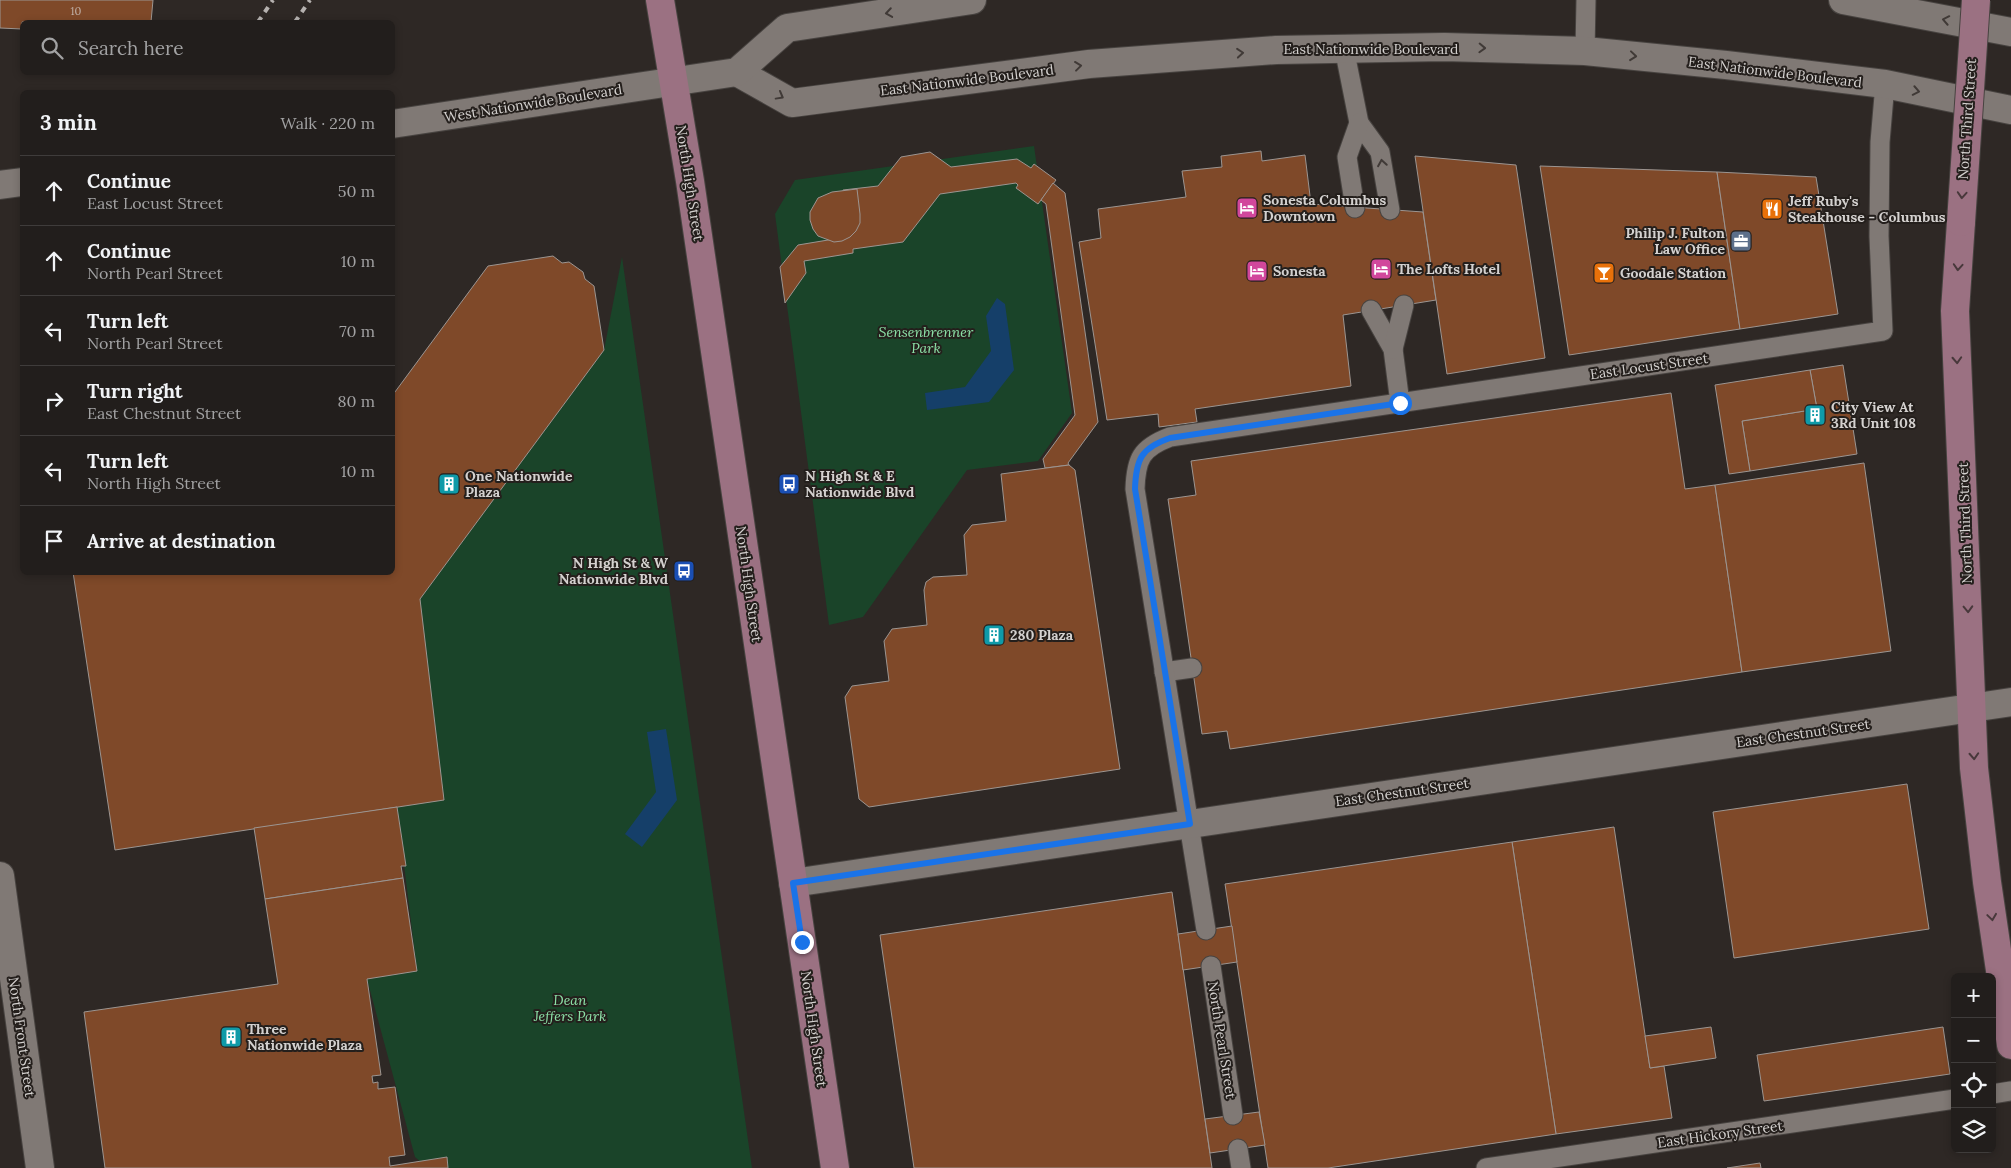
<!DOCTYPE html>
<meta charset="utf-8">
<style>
body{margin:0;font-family:Lora,serif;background:#2a2725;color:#f1f3f6}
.controls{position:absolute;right:15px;bottom:15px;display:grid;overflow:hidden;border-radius:8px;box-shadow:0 2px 8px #0003}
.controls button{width:45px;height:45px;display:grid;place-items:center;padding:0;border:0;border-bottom:1px solid #3f3c3b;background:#221e1c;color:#f1f3f6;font:25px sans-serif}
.stop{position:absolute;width:15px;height:15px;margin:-11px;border:4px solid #1a73e8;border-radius:50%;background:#fff}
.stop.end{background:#1a73e8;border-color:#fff;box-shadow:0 1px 5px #0008}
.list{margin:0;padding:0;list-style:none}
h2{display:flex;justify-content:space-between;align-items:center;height:65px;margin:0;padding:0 20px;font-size:21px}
h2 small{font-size:16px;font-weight:400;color:#a2a2a3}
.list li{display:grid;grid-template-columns:32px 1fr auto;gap:15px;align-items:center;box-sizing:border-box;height:70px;padding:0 20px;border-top:1px solid #3f3c3b}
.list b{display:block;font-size:19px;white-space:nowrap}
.list p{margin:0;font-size:16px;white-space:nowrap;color:#a2a2a3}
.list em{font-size:16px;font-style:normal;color:#a2a2a3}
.icon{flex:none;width:28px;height:28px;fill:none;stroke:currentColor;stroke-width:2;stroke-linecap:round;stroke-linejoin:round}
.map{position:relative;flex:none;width:2011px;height:1168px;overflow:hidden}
.search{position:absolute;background:#221e1c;box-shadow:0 2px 8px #0003;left:20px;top:20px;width:375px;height:55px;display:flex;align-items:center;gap:12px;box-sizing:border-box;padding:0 18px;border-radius:8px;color:#a2a2a3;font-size:19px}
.panel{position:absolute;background:#221e1c;box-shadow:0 2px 8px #0003;left:20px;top:90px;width:375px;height:485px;border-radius:8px}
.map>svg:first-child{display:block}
.green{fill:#1a4429}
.water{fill:#153f69}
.building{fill:#7f4929;stroke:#9c9591}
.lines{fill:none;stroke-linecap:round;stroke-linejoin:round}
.lane-casing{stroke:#474340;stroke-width:21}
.secondary-casing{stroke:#474340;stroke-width:30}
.primary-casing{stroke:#474340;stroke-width:30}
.lane{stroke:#807975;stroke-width:19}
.secondary{stroke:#807975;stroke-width:28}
.primary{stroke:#9b7182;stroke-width:28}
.rail{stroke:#b5b1af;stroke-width:4;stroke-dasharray:6 6;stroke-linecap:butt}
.primary-bridge-casing{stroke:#474340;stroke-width:30;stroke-linecap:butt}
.primary-bridge{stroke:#9b7182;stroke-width:28}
.oneway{stroke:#403a37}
.oneway2{stroke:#48383b}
.route{stroke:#1a73e8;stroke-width:6}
.labels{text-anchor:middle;stroke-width:4;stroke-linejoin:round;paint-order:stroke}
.number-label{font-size:11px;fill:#bfafa6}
.street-label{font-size:14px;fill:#d4d1cf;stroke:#241f1c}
.poi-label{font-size:14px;font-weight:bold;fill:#d4d1cf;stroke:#241f1c;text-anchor:start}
.park-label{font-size:14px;font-style:italic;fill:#8ce1a7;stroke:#241f1c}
</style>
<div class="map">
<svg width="2011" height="1168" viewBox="0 0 2011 1168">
<rect width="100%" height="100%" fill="#2e2825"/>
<g class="green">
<path d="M1034,146L1072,413L1038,461L967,470L863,617L829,625L775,214L795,180Z"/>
<path d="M622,257L752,1168H428L415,1157L367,979L417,971L397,807L420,599L604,350Z"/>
</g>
<g class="water">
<path d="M997,298L1005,304L1014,370L989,402L927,410L925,393L965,387L991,351L986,316Z"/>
<path d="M666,729L677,800L642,847L625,834L656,792L647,732Z"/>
</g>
<g class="building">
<path d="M0,0H153L151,22H22V29L0,28Z"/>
<path d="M1261,151L1262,161L1305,155L1311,204L1423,212L1436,300L1343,315L1351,386L1195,409L1197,422L1159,427L1158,414L1107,420L1079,242L1101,238L1098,209L1186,197L1182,171L1222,167L1221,156Z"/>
<path d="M930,152L951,167L1017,159L1031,168L1034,164L1056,180L1038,204L1016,188L1018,185L1016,183L940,194L903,242L853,249V253L804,261L806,273L785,303L780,267L798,245L834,239L831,209L845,207L843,190L878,186L901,157Z"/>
<path d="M1415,156L1516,165L1545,358L1447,374Z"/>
<path d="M1540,166L1717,172L1740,329L1569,355Z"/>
<path d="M1717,172L1816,177L1838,314L1740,329Z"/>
<path d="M1053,183L1065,193L1098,422L1068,463L1069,465L1045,468L1043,459L1075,415L1046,204L1041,200Z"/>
<path d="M857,189L860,214V223L856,231L850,237L842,241L834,242L818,236L813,229L810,220V212L818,198L832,192Z"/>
<path d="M553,256L562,263L569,262L583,272L585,279L594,286L604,350L420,599L444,800L115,850L73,572H392V396L488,266Z"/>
<path d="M1843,365L1857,454L1750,471L1742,421L1817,409L1810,370Z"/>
<path d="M1810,370L1817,409L1742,421L1750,471L1729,474L1715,385Z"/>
<path d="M1671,393L1685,489L1715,485L1742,672L1230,749L1227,731L1202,734L1168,499L1196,495L1191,461Z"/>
<path d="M1864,463L1891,651L1742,672L1715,485Z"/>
<path d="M1069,465L1075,470L1120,769L869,807L859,799L845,697L852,686L889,681L884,641L892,629L927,625L924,590L926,582L933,577L967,575L964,535L972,525L1006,521L1001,474Z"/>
<path d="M1907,784L1929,929L1734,958L1713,812Z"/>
<path d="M397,807L406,866H401L403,878L265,899L254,828Z"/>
<path d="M1614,827L1650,1068L1664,1066L1672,1118L1556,1134L1512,842Z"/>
<path d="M1512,842L1556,1134L1328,1168H1268L1225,884Z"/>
<path d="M403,878L417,971L367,979L381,1075L372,1076L373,1083L378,1082V1089L395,1087L405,1155L389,1157L390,1166L447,1157L448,1168H105L84,1012L278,984L265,899Z"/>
<path d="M1172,892L1212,1168H914L880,935Z"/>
<path d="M1232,926L1237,962L1183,970L1178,934Z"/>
<path d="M1711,1027L1716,1058L1650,1068L1645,1036Z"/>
<path d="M1943,1027L1950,1074L1764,1101L1757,1055Z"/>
<path d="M1259,1112L1265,1145L1210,1153L1205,1119Z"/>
<path d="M1760,1163L1761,1168H1727Z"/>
</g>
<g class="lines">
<g class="lane-casing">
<g id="lane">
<path d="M1344,48L1359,123L1380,152L1390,210"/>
<path d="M1585,51L1586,0"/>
<path d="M1355,208L1347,157L1359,123"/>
<path d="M1371,310L1393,349L1400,403"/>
<path d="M1393,349L1404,305"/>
<path d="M1164,672L1192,668"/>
<path d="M1206,930L1135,489C1136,459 1141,448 1170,437L1883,331L1879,236L1880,142L1885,84"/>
<path d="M1211,966L1233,1115"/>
<path d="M1992,1094L2011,1091"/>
<path d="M1238,1149L1241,1168"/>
<path d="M1486,1168L1955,1099"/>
</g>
</g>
<g class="secondary-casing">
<g id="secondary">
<path d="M1843,0L2011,32"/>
<path d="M737,72L792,103L1089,64L1276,50L1444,47L1585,51L1726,65L1885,84L2011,110"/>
<path d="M392,124L737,72L787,28L972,0"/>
<path d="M0,185L22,182"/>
<path d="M0,876L40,1168"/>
<path d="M793,883L2011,702"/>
</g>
</g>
<g class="primary-casing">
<g id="primary">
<path d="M660,0L690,181L835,1168"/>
<path d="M1961,222L1955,311L1974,768L1987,882L2011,1045"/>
</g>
</g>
<use href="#lane" class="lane"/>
<use href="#secondary" class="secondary"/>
<use href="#primary" class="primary"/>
<g class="rail">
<path d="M258,22L273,0"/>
<path d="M295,22L310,0"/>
</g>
<g class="primary-bridge-casing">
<path id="primary-bridge" d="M1961,222L1976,0"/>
</g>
<use href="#primary-bridge" class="primary-bridge"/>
</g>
<defs><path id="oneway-chevron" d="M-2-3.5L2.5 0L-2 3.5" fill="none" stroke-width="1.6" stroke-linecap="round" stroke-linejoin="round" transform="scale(1.25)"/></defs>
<g class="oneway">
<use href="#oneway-chevron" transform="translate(889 13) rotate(171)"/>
<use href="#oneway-chevron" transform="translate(1946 20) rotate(-169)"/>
<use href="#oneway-chevron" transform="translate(1482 48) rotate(2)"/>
<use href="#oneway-chevron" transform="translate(1240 53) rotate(-5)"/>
<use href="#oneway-chevron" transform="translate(1633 56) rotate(6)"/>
<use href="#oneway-chevron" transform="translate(1078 66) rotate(-7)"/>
<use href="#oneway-chevron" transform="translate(1916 91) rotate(11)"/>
<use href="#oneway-chevron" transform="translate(780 96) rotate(29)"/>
<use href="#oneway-chevron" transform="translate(1382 163) rotate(-99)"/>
</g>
<g class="oneway2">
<use href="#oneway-chevron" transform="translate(1962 195) rotate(94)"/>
<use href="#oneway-chevron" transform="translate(1958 267) rotate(94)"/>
<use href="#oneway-chevron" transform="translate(1957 360) rotate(87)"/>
<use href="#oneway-chevron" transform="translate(1968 609) rotate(88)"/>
<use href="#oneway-chevron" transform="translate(1974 756) rotate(87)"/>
<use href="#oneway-chevron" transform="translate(1992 917) rotate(82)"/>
</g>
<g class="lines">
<path class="route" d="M802,942L793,883L1190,824L1135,489C1136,459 1141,448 1170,438L1400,403"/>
</g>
<defs>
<g id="hotel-square" transform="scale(1.125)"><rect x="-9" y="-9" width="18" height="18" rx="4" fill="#d1479c" stroke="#241f1c"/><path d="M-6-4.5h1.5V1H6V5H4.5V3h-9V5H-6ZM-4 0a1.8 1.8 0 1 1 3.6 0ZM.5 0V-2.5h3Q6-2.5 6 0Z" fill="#fff"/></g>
<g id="restaurant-square" transform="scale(1.125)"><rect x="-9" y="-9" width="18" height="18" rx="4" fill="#e8710a" stroke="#241f1c"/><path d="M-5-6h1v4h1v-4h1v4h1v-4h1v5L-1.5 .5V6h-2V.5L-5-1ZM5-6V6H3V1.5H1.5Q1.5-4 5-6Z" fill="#fff"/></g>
<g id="office-square" transform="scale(1.125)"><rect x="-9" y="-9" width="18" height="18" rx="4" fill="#5c6f8a" stroke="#241f1c"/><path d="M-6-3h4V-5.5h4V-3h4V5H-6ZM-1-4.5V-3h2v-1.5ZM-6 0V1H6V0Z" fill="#fff"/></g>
<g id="bar-square" transform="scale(1.125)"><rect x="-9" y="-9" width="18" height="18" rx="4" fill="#e8710a" stroke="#241f1c"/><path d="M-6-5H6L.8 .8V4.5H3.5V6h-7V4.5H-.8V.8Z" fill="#fff"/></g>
<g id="building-square" transform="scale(1.125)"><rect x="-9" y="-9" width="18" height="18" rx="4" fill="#0f9aa8" stroke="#241f1c"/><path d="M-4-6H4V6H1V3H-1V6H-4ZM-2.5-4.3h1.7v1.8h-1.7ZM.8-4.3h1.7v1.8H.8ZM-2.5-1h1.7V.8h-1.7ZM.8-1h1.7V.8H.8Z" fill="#fff"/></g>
<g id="bus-square" transform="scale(1.125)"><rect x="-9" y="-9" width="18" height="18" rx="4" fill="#1a4fb4" stroke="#241f1c"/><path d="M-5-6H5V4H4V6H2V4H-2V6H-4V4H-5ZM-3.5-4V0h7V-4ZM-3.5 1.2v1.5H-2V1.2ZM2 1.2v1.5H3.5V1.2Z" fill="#fff"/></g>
</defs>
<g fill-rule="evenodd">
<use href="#hotel-square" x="1247" y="208"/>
<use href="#restaurant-square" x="1772" y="209"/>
<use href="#office-square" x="1741" y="241"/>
<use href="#hotel-square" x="1381" y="269"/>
<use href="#hotel-square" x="1257" y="271"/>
<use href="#bar-square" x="1604" y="273"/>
<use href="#building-square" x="1815" y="415"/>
<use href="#building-square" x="449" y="484"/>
<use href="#bus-square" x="789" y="484"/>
<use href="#bus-square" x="684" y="571"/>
<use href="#building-square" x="994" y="635"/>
<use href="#building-square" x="231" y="1037"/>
</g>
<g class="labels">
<g class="number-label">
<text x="76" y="15">10</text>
</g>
<g class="street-label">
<text x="1371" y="54">East Nationwide Boulevard</text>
<text transform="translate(1775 72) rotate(7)" y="5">East Nationwide Boulevard</text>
<text transform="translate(967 80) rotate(-7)" y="5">East Nationwide Boulevard</text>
<text transform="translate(533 103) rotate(-9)" y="5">West Nationwide Boulevard</text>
<text transform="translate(1967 119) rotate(-86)" y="5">North Third Street</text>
<text transform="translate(690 183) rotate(81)" y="5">North High Street</text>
<text transform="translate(1649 366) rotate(-8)" y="5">East Locust Street</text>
<text transform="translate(1965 523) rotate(-92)" y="5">North Third Street</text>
<text transform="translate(749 584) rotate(82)" y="5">North High Street</text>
<text transform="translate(1803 733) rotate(-8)" y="5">East Chestnut Street</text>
<text transform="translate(1402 792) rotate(-8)" y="5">East Chestnut Street</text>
<text transform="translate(814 1029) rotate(82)" y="5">North High Street</text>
<text transform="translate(22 1037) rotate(82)" y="5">North Front Street</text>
<text transform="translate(1222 1040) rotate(81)" y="5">North Pearl Street</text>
<text transform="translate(1720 1134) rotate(-8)" y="5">East Hickory Street</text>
</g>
<g class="poi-label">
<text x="1263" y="205">Sonesta Columbus<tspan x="1263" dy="16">Downtown</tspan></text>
<text x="1788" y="206">Jeff Ruby's<tspan x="1788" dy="16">Steakhouse - Columbus</tspan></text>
<text x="1725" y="238" text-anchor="end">Philip J. Fulton<tspan x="1725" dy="16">Law Office</tspan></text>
<text x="1397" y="274">The Lofts Hotel</text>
<text x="1273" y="276">Sonesta</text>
<text x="1620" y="278">Goodale Station</text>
<text x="1831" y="412">City View At<tspan x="1831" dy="16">3Rd Unit 108</tspan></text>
<text x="465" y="481">One Nationwide<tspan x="465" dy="16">Plaza</tspan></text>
<text x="805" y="481">N High St &amp; E<tspan x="805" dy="16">Nationwide Blvd</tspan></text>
<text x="668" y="568" text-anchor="end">N High St &amp; W<tspan x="668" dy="16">Nationwide Blvd</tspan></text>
<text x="1010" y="640">280 Plaza</text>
<text x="247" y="1034">Three<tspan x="247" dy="16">Nationwide Plaza</tspan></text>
</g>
<g class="park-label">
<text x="926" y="337">Sensenbrenner<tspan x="926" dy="16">Park</tspan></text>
<text x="570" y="1005">Dean<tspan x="570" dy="16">Jeffers Park</tspan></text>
</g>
</g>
</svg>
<div class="controls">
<button>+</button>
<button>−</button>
<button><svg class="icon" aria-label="locate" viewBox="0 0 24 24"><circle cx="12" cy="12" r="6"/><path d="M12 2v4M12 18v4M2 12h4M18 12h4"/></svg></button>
<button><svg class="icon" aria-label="layers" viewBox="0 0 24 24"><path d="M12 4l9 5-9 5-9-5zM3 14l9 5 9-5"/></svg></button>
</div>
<div class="stop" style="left:1400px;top:403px"></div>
<div class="stop end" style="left:802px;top:942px"></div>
<div class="search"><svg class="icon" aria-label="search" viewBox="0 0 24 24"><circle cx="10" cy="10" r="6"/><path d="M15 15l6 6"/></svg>Search here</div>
<section class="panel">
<h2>3 min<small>Walk · 220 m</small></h2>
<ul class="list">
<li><svg class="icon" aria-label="ahead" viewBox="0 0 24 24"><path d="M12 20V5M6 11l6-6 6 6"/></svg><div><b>Continue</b><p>East Locust Street</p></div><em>50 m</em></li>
<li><svg class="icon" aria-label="ahead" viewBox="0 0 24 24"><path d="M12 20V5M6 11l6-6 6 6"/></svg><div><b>Continue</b><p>North Pearl Street</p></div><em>10 m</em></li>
<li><svg class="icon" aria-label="left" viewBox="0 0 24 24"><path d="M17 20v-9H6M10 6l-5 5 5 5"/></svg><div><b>Turn left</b><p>North Pearl Street</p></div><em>70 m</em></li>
<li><svg class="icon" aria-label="right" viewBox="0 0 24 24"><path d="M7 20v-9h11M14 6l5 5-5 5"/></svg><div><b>Turn right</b><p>East Chestnut Street</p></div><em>80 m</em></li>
<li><svg class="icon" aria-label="left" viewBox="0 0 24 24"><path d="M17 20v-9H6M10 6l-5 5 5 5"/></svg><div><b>Turn left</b><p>North High Street</p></div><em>10 m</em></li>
<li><svg class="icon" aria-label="arrive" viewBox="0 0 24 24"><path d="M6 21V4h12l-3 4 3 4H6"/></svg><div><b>Arrive at destination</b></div></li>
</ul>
</section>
</div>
